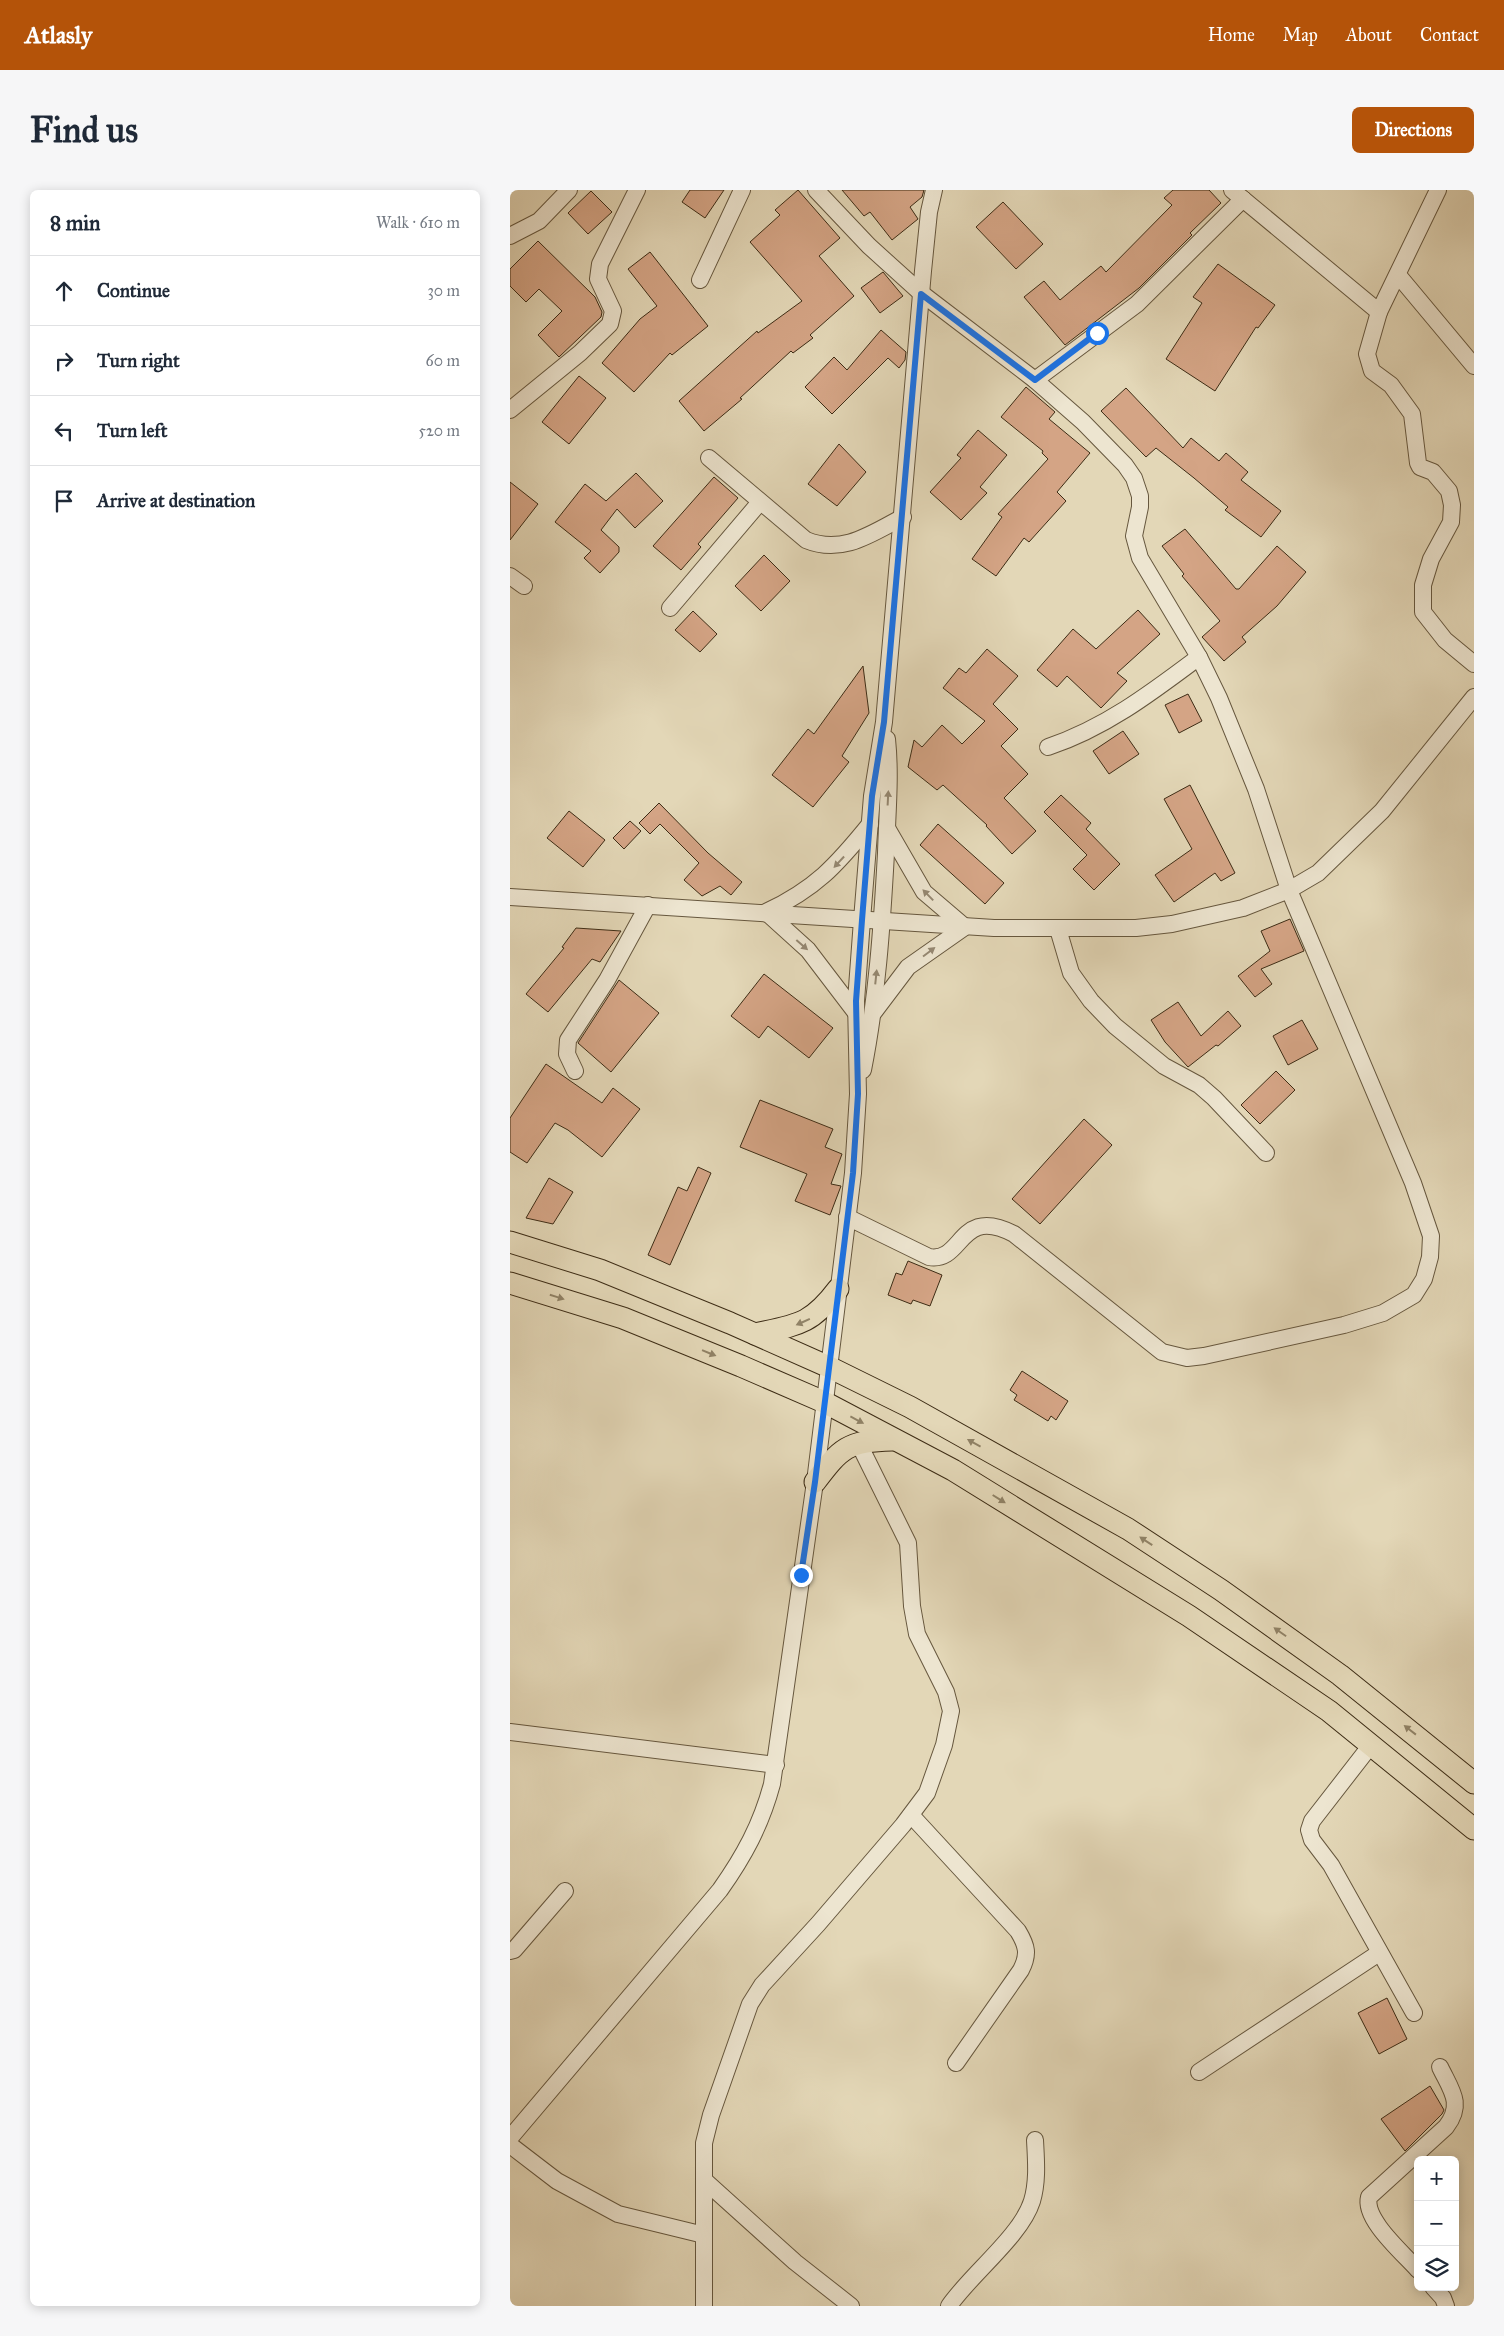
<!DOCTYPE html>
<meta charset="utf-8">
<style>
body{margin:0;font-family:"IM FELL Great Primer",serif;background:#f6f6f7;color:#1f2937}
.controls{position:absolute;right:15px;bottom:15px;display:grid;overflow:hidden;border-radius:8px;box-shadow:0 2px 12px #0003}
.controls button{width:45px;height:45px;display:grid;place-items:center;padding:0;border:0;border-bottom:1px solid #e0e1e3;background:#fff;color:#1f2937;font:25px sans-serif}
.stop{position:absolute;width:15px;height:15px;margin:-11px;border:4px solid #1a73e8;border-radius:50%;background:#fff}
.stop.end{background:#1a73e8;border-color:#fff;box-shadow:0 1px 5px #0008}
.list{margin:0;padding:0;list-style:none}
h2{display:flex;justify-content:space-between;align-items:center;height:65px;margin:0;padding:0 20px;font-size:21px}
h2 small{font-size:16px;font-weight:400;color:#747a83}
.list li{display:grid;grid-template-columns:32px 1fr auto;gap:15px;align-items:center;box-sizing:border-box;height:70px;padding:0 20px;border-top:1px solid #e0e1e3}
.list b{display:block;font-size:19px;white-space:nowrap}
.list em{font-size:16px;font-style:normal;color:#747a83}
.icon{flex:none;width:28px;height:28px;fill:none;stroke:currentColor;stroke-width:2;stroke-linecap:round;stroke-linejoin:round}
.map{position:relative;flex:none;width:964px;height:2116px;overflow:hidden;border-radius:8px}
header{display:flex;align-items:center;gap:30px;box-sizing:border-box;height:70px;padding:0 25px;background:#b45309;color:#fff}
header strong{font-size:24px}
nav{display:flex;gap:28px;margin-inline-start:auto;font-size:18px}
.intro{display:flex;align-items:center;justify-content:space-between;box-sizing:border-box;height:120px;padding:0 30px}
h1{margin:0;font-size:35px}
.button{padding:12px 22px;border-radius:8px;background:#b45309;color:#fff;font-size:18px;font-weight:700}
main{display:flex;gap:30px;padding:0 30px}
aside{flex:1;background:#fff;border-radius:8px;box-shadow:0 2px 12px #0003}
.map>svg:first-child{display:block}
.building{fill:#d4a485;stroke:#3d2c15}
.lines{fill:none;stroke-linecap:round;stroke-linejoin:round}
.minor-casing{stroke:#66573e;stroke-width:18}
.major-casing{stroke:#3d2c15;stroke-width:23}
.minor{stroke:#ede5d0;stroke-width:16}
.major{stroke:#e3d7b7;stroke-width:21}
.oneway{fill:#958872}
.oneway2{fill:#908266}
.route{stroke:#1a73e8;stroke-width:6}
</style>
<header>
<strong>Atlasly</strong>
<nav><a>Home</a><a>Map</a><a>About</a><a>Contact</a></nav>
</header>
<div class="intro"><h1>Find us</h1><a class="button">Directions</a></div>
<main>
<aside>
<h2>8 min<small>Walk · 610 m</small></h2>
<ul class="list">
<li><svg class="icon" aria-label="ahead" viewBox="0 0 24 24"><path d="M12 20V5M6 11l6-6 6 6"/></svg><div><b>Continue</b></div><em>30 m</em></li>
<li><svg class="icon" aria-label="right" viewBox="0 0 24 24"><path d="M7 20v-9h11M14 6l5 5-5 5"/></svg><div><b>Turn right</b></div><em>60 m</em></li>
<li><svg class="icon" aria-label="left" viewBox="0 0 24 24"><path d="M17 20v-9H6M10 6l-5 5 5 5"/></svg><div><b>Turn left</b></div><em>520 m</em></li>
<li><svg class="icon" aria-label="arrive" viewBox="0 0 24 24"><path d="M6 21V4h12l-3 4 3 4H6"/></svg><div><b>Arrive at destination</b></div></li>
</ul>
</aside>
<div class="map">
<svg width="964" height="2116" viewBox="0 0 964 2116">
<rect width="100%" height="100%" fill="#e3d7b7"/>
<filter id="stains"><feTurbulence type="fractalNoise" baseFrequency=".004" numOctaves="4"/><feColorMatrix values="0 0 0 0 .2 0 0 0 0 .09 0 0 0 0 .02 0 0 0 .5 -.17"/></filter>
<radialGradient id="worn" r=".72"><stop offset=".6" stop-color="#630" stop-opacity="0"/><stop offset="1" stop-color="#630" stop-opacity=".3"/></radialGradient>
<g class="building">
<path d="M180,0H214L195,28L172,12Z"/>
<path d="M288,0L330,48L309,66L344,106L300,145L303,148L283,163L281,161L230,208L232,209L194,241L169,211L247,141L248,143L292,111L240,52L270,25L265,20Z"/>
<path d="M332,0H414L412,7L400,17L408,29L382,50L360,22L354,26Z"/>
<path d="M663,0H699L711,13L680,43L682,45L629,98L555,155L514,107L534,91L550,110L591,76L596,82L662,15L654,8Z"/>
<path d="M81,1L102,22L78,44L58,23Z"/>
<path d="M493,12L533,54L506,79L466,37Z"/>
<path d="M28,51L85,107L92,122L91,127L49,167L28,145L52,121L29,99L16,112L0,96V79Z"/>
<path d="M140,62L198,136L162,165L160,163L124,202L92,173L130,129L147,116L118,79Z"/>
<path d="M708,74L765,115L748,138L746,137L705,201L656,169L692,113L683,107Z"/>
<path d="M373,82L393,106L370,123L351,98Z"/>
<path d="M371,140L396,162L395,170L389,178L378,168L322,224L295,197L324,167L337,180Z"/>
<path d="M69,186L96,208L59,254L32,232Z"/>
<path d="M516,197L545,222L539,229L580,263L547,302L556,311L519,352L514,348L486,386L462,369L492,327L488,324L538,269L532,263L533,261L491,227Z"/>
<path d="M616,198L673,258L681,248L709,271L716,263L738,282L731,290L771,321L751,347L715,320L718,317L684,288L646,258L636,267L591,221Z"/>
<path d="M468,240L497,265L470,297L477,303L451,330L420,302L451,268L447,265Z"/>
<path d="M329,254L356,282L327,316L298,294Z"/>
<path d="M126,283L153,311L125,338L107,319L91,340L109,357V362L90,383L74,368L81,361L45,332L75,294L96,311Z"/>
<path d="M204,287L228,308L188,354L191,357L171,380L143,356Z"/>
<path d="M0,292L28,314L0,350Z"/>
<path d="M675,339L726,399H729L767,356L796,382L767,416L732,447L736,452L714,471L692,447L710,431L672,386L674,384L652,356Z"/>
<path d="M254,365L280,391L251,421L225,396Z"/>
<path d="M628,420L650,444L607,483L617,491L591,518L557,486L547,497L527,480L563,439L586,459Z"/>
<path d="M183,421L207,444L190,462L165,440Z"/>
<path d="M477,459L508,486L483,514L508,539L491,556L518,584L494,608L526,641L502,664L476,636L477,635L433,595L427,600L398,577L404,550L412,557L432,535L452,554L475,531L433,498L449,478L456,483Z"/>
<path d="M353,476L359,523L332,566L339,572L303,617L262,585L298,539L304,544Z"/>
<path d="M678,504L692,531L669,543L655,515Z"/>
<path d="M613,541L629,564L599,584L583,561Z"/>
<path d="M680,595L725,683L711,691L705,683L664,712L645,685L682,659L654,609Z"/>
<path d="M551,605L581,633L576,639L610,674L584,700L563,679L577,665L534,622Z"/>
<path d="M149,613L198,663L232,692L221,705L210,696L192,706L174,690L189,673L150,634L140,644L129,633Z"/>
<path d="M59,621L95,650L73,677L37,648Z"/>
<path d="M120,631L131,641L114,659L103,648Z"/>
<path d="M428,634L494,693L475,714L410,655Z"/>
<path d="M780,729L794,761L751,779L762,794L745,807L728,786L760,761L751,741Z"/>
<path d="M66,738L111,741L90,772L82,769L38,822L16,804L54,758L52,757Z"/>
<path d="M254,784L323,838L299,868L258,836L249,848L221,826Z"/>
<path d="M109,790L149,823L101,882L68,853Z"/>
<path d="M668,812L691,846L718,821L731,836L708,856L706,855L678,877L655,852L641,830Z"/>
<path d="M792,830L808,859L778,875L763,846Z"/>
<path d="M36,874L92,913L103,898L130,919L92,967L58,940L45,933L17,973L0,962V928Z"/>
<path d="M766,881L785,900L750,934L731,915Z"/>
<path d="M250,910L323,939L315,957L332,964L321,994L331,996L320,1025L285,1011L297,984L230,957Z"/>
<path d="M574,929L602,955L530,1034L502,1009Z"/>
<path d="M188,977L201,983L160,1075L138,1065L168,997L177,1001Z"/>
<path d="M39,988L63,1002L43,1034L16,1028Z"/>
<path d="M398,1071L432,1085L420,1116L403,1110L401,1114L378,1105L386,1083L392,1085Z"/>
<path d="M512,1181L558,1211L546,1230L541,1226L538,1231L504,1210L507,1205L500,1200Z"/>
<path d="M877,1808L897,1849L869,1864L848,1823Z"/>
<path d="M920,1896L934,1920L932,1924L895,1961L871,1929Z"/>
</g>
<g class="lines">
<g class="minor-casing">
<g id="minor">
<path d="M306,0L359,56L411,103L525,190L573,232L615,275L624,288L630,306V317L624,346L630,368L689,467L709,508L746,599L779,700L903,993L921,1046L920,1067L914,1089L904,1105L873,1123L834,1135L694,1166L677,1168L652,1162L504,1044C448,1015 454,1073 419,1067L337,1027"/>
<path d="M722,0L869,122L928,0"/>
<path d="M0,46L29,31L59,0"/>
<path d="M888,85L964,176"/>
<path d="M190,90L232,0"/>
<path d="M869,122L857,164L862,181L881,195L902,224L908,273L910,277L923,282L939,301L942,315L941,332L921,369L913,395V422L935,450L964,474"/>
<path d="M525,190L627,114L733,9"/>
<path d="M0,220L70,163L100,134L103,121L88,89L90,74L127,0"/>
<path d="M199,268L296,350C332,365 361,344 393,327"/>
<path d="M0,386L14,396"/>
<path d="M160,418L250,312"/>
<path d="M538,557C595,538 641,503 689,467"/>
<path d="M0,707L484,738H626L662,734L733,718L779,700L808,683L872,621L964,507"/>
<path d="M548,739L561,783L581,811L605,836L654,876L689,895L704,908L756,963"/>
<path d="M364,822L398,777L455,737L414,702L377,638"/>
<path d="M346,823L298,760L256,722C305,699 326,676 360,634"/>
<path d="M353,880C367,809 372,736 376,663C377,625 381,587 377,549"/>
<path d="M65,881L57,864L58,850L97,790L138,715"/>
<path d="M0,1542L266,1575"/>
<path d="M861,1555L802,1631L799,1640L802,1650L821,1675L904,1823"/>
<path d="M401,1625L508,1741C517,1756 519,1764 511,1780L446,1873"/>
<path d="M0,1761L4,1760L55,1701"/>
<path d="M689,1882L869,1763"/>
<path d="M0,1948L210,1700C234,1666 251,1635 262,1594L305,1292L343,983L348,904L346,811L352,730L362,606L374,532L413,81L419,22L424,0"/>
<path d="M0,1955L47,1991L108,2024L194,2045"/>
<path d="M194,1990L285,2072L341,2116"/>
<path d="M908,2080C893,2063 853,2029 859,2007L936,1937C954,1914 941,1900 930,1877"/>
<path d="M923,2097L933,2108L936,2116"/>
<path d="M194,2116V1953L201,1925L240,1814L252,1795L308,1734L393,1635L417,1603L434,1555L441,1521L436,1502L407,1444L402,1416L398,1353L348,1252"/>
<path d="M439,2116C461,2084 511,2046 522,2011C528,1991 526,1970 525,1950"/>
</g>
</g>
<g class="major-casing">
<g id="major">
<path d="M0,1052L90,1080L220,1133L319,1177L400,1217L618,1339L711,1400L830,1485L964,1593"/>
<path d="M0,1093L113,1128L231,1176L314,1212L443,1280L679,1426L819,1521L964,1639"/>
<path d="M245,1144C287,1135 301,1135 328,1099"/>
<path d="M305,1292C331,1258 337,1251 382,1250"/>
</g>
</g>
<use href="#minor" class="minor"/>
<use href="#major" class="major"/>
</g>
<defs><path id="oneway-solid" d="M-6-.8H1V-3.2L6.5 0L1 3.2V.8H-6Z" transform="scale(1.25)"/></defs>
<g class="oneway">
<use href="#oneway-solid" transform="translate(378 608) rotate(-87)"/>
<use href="#oneway-solid" transform="translate(329 672) rotate(133)"/>
<use href="#oneway-solid" transform="translate(418 705) rotate(-134)"/>
<use href="#oneway-solid" transform="translate(292 755) rotate(41)"/>
<use href="#oneway-solid" transform="translate(419 762) rotate(-37)"/>
<use href="#oneway-solid" transform="translate(366 787) rotate(-84)"/>
</g>
<g class="oneway2">
<use href="#oneway-solid" transform="translate(47 1107) rotate(17)"/>
<use href="#oneway-solid" transform="translate(293 1132) rotate(156)"/>
<use href="#oneway-solid" transform="translate(199 1163) rotate(22)"/>
<use href="#oneway-solid" transform="translate(347 1230) rotate(28)"/>
<use href="#oneway-solid" transform="translate(464 1253) rotate(-151)"/>
<use href="#oneway-solid" transform="translate(489 1309) rotate(32)"/>
<use href="#oneway-solid" transform="translate(636 1351) rotate(-147)"/>
<use href="#oneway-solid" transform="translate(770 1442) rotate(-145)"/>
<use href="#oneway-solid" transform="translate(900 1540) rotate(-142)"/>
</g>
<g class="lines">
<path class="route" d="M291,1385L305,1292L343,983L348,904L346,811L352,730L362,606L374,532L411,104L525,190L587,143"/>
</g>
<rect width="100%" height="100%" filter="url(#stains)"/>
<rect width="100%" height="100%" fill="url(#worn)"/>
</svg>
<div class="controls">
<button>+</button>
<button>−</button>
<button><svg class="icon" aria-label="layers" viewBox="0 0 24 24"><path d="M12 4l9 5-9 5-9-5zM3 14l9 5 9-5"/></svg></button>
</div>
<div class="stop" style="left:587px;top:143px"></div>
<div class="stop end" style="left:291px;top:1385px"></div>
</div>
</main>
